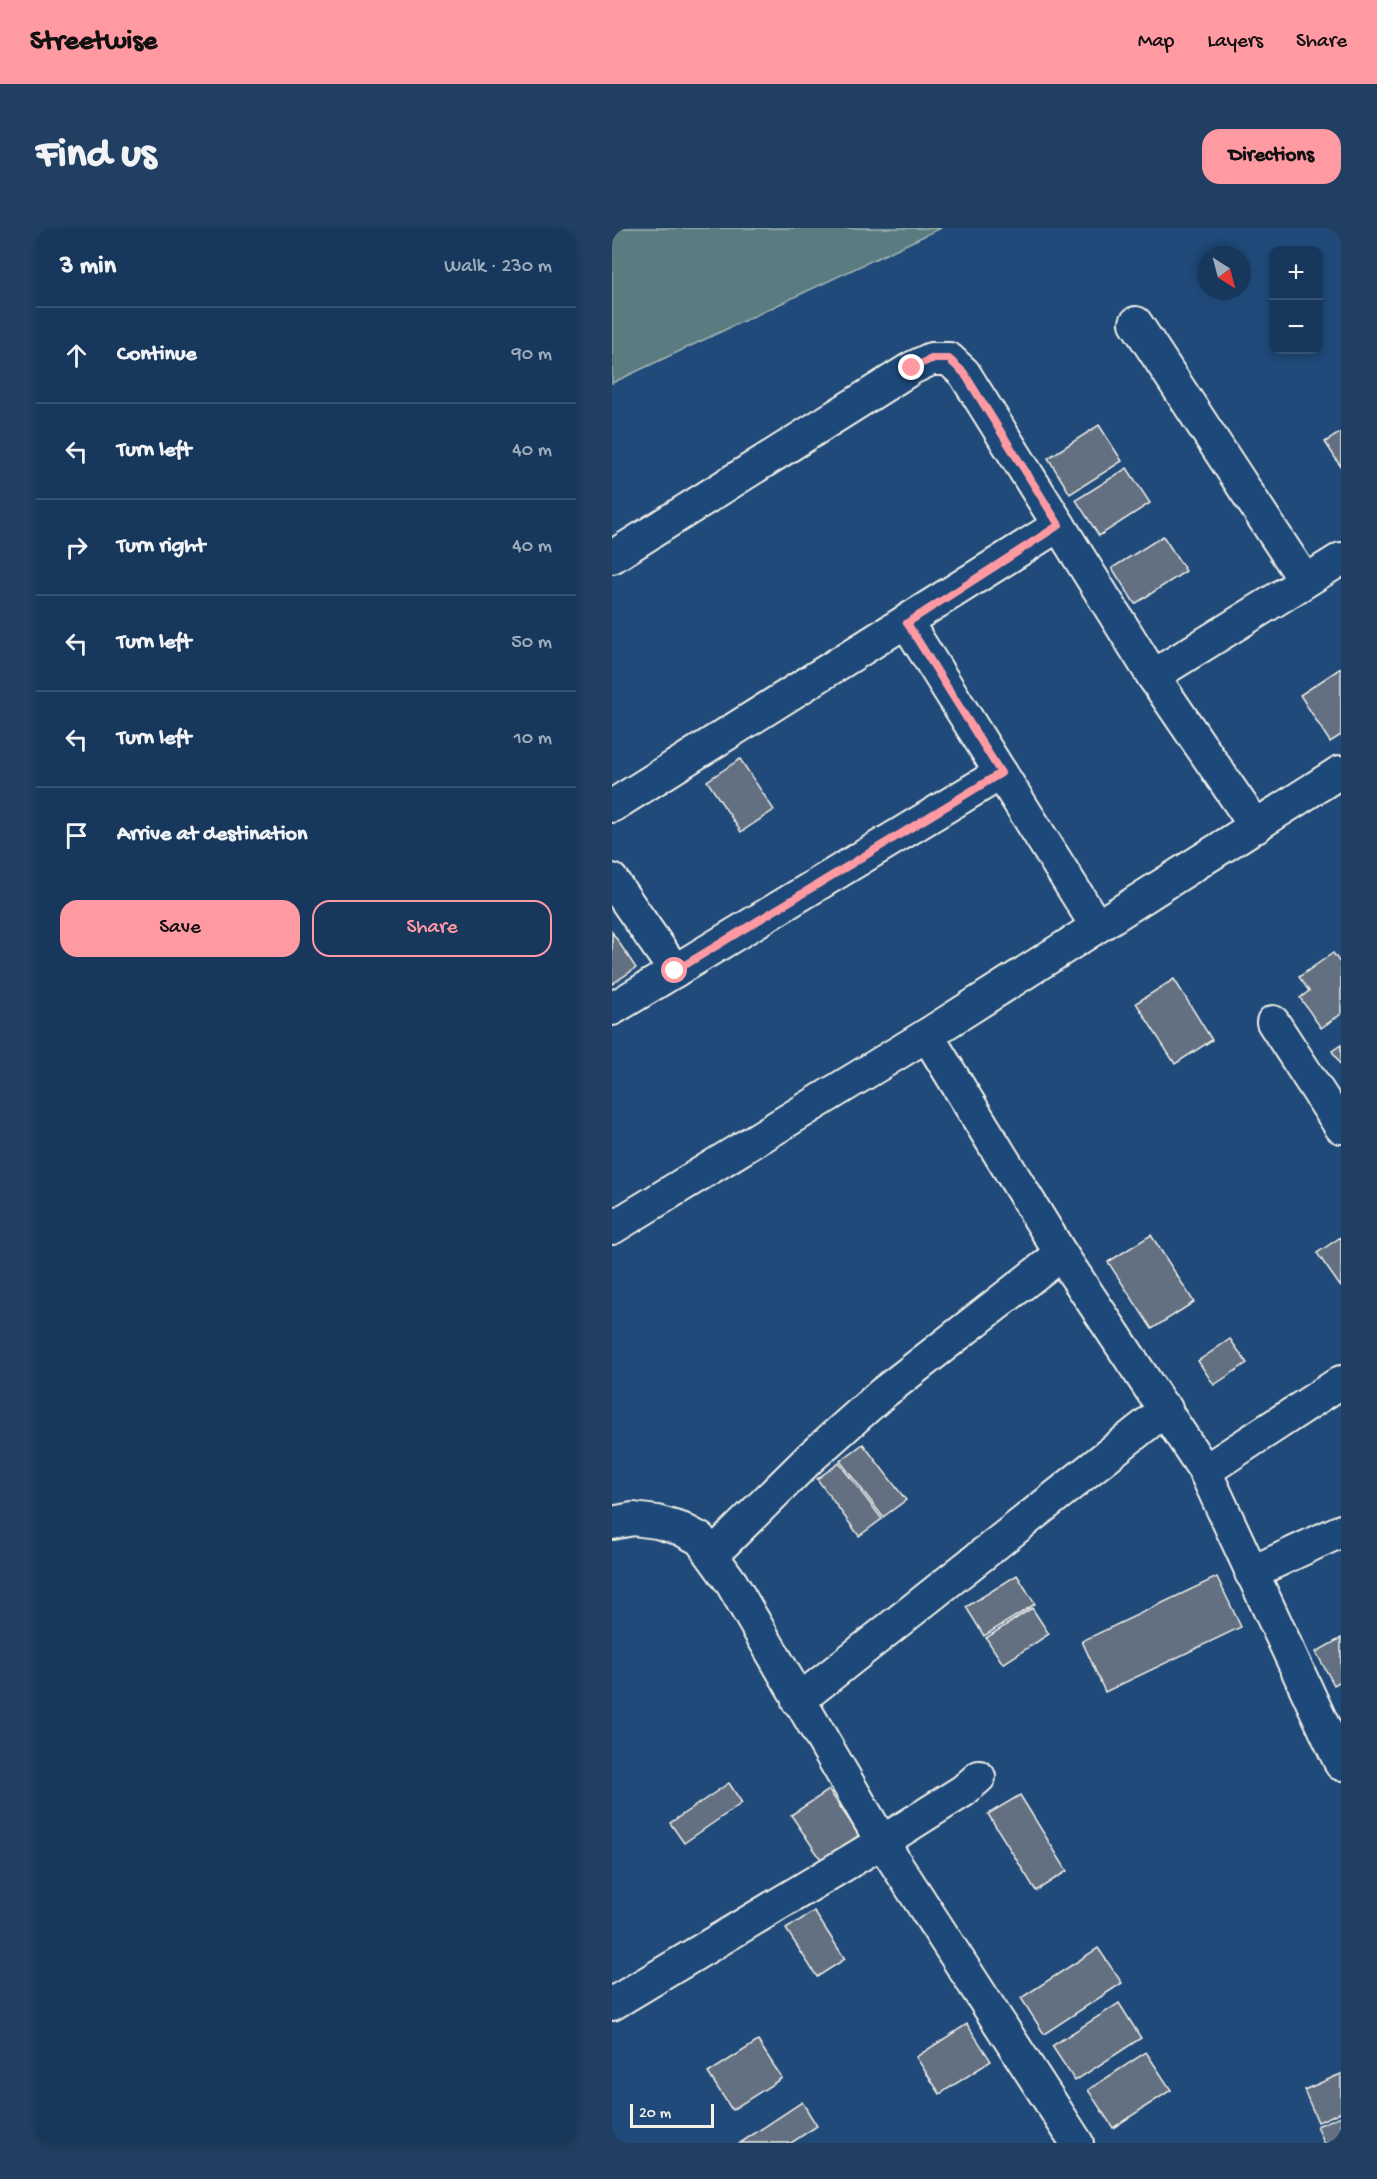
<!DOCTYPE html>
<meta charset="utf-8">
<style>
body{margin:0;font-family:"Gochi Hand",sans-serif;background:#203f62;color:#f1f3f6}
.controls{position:absolute;right:18px;top:18px;display:grid;overflow:hidden;border-radius:12px;box-shadow:0 3px 9px #0003}
.controls button{width:54px;height:54px;display:grid;place-items:center;padding:0;border:0;border-bottom:2px solid #365272;background:#17385c;color:#f1f3f6;font:30px sans-serif}
.compass{position:absolute;left:585px;top:18px;width:54px;height:54px;border-radius:50%;background:#17385c;box-shadow:0 3px 9px #0003;rotate:144deg}
.scale{position:absolute;left:18px;bottom:15px;width:84px;box-sizing:border-box;padding-left:6px;border:3px solid #f4f1e8;border-top:0;font-size:16px;line-height:21px;white-space:nowrap;color:#f4f1e8;-webkit-text-stroke:4px #1f4a7a;paint-order:stroke}
.stop{position:absolute;width:18px;height:18px;margin:-14px;border:4px solid #ff9aa2;border-radius:50%;background:#fff}
.stop.end{background:#ff9aa2;border-color:#fff;box-shadow:0 2px 6px #0008}
.list{margin:0;padding:0;list-style:none}
h2{display:flex;justify-content:space-between;align-items:center;height:78px;margin:0;padding:0 24px;font-size:26px}
h2 small{font-size:20px;font-weight:400;color:#9eacbb}
.list li{display:grid;grid-template-columns:39px 1fr auto;gap:18px;align-items:center;box-sizing:border-box;height:96px;padding:0 24px;border-top:2px solid #365272}
.list b{display:block;font-size:22px;white-space:nowrap}
.list em{font-size:20px;font-style:normal;color:#9eacbb}
.actions{display:flex;gap:12px;padding:18px 24px}
.actions a{flex:1;padding:14px 0;border:2px solid #ff9aa2;border-radius:18px;text-align:center;font-size:21px;color:#ff9aa2}
.actions .main{background:#ff9aa2;color:#111}
.icon{flex:none;width:33px;height:33px;fill:none;stroke:currentColor;stroke-width:2;stroke-linecap:round;stroke-linejoin:round}
.map{position:relative;flex:none;width:729px;height:1915px;overflow:hidden;border-radius:18px}
header{display:flex;align-items:center;gap:36px;box-sizing:border-box;height:84px;padding:0 30px;background:#ff9aa2;color:#111}
header strong{font-size:28px}
nav{display:flex;gap:33px;margin-inline-start:auto;font-size:21px}
.intro{display:flex;align-items:center;justify-content:space-between;box-sizing:border-box;height:144px;padding:0 36px}
h1{margin:0;font-size:42px}
.button{padding:15px 27px;border-radius:18px;background:#ff9aa2;color:#111;font-size:21px;font-weight:700}
main{display:flex;gap:36px;padding:0 36px}
aside{flex:1;background:#17385c;border-radius:18px;box-shadow:0 3px 9px #0003}
.map>svg:first-child{display:block}
.green{fill:#5a7b80;stroke:#a7b6b4;stroke-width:1.5}
.building{fill:#636f82;stroke:#f4f1e8;stroke-width:1.5}
.lines{fill:none;stroke-linecap:round;stroke-linejoin:round}
.minor-casing{stroke:#f4f1e8;stroke-width:36}
.minor{stroke:#1f4a7a;stroke-width:32}
.route{stroke:#ff9aa2;stroke-width:8}
</style>
<header>
<strong>Streetwise</strong>
<nav><a>Map</a><a>Layers</a><a>Share</a></nav>
</header>
<div class="intro"><h1>Find us</h1><a class="button">Directions</a></div>
<main>
<aside>
<h2>3 min<small>Walk · 230 m</small></h2>
<ul class="list">
<li><svg class="icon" aria-label="ahead" viewBox="0 0 24 24"><path d="M12 20V5M6 11l6-6 6 6"/></svg><div><b>Continue</b></div><em>90 m</em></li>
<li><svg class="icon" aria-label="left" viewBox="0 0 24 24"><path d="M17 20v-9H6M10 6l-5 5 5 5"/></svg><div><b>Turn left</b></div><em>40 m</em></li>
<li><svg class="icon" aria-label="right" viewBox="0 0 24 24"><path d="M7 20v-9h11M14 6l5 5-5 5"/></svg><div><b>Turn right</b></div><em>40 m</em></li>
<li><svg class="icon" aria-label="left" viewBox="0 0 24 24"><path d="M17 20v-9H6M10 6l-5 5 5 5"/></svg><div><b>Turn left</b></div><em>50 m</em></li>
<li><svg class="icon" aria-label="left" viewBox="0 0 24 24"><path d="M17 20v-9H6M10 6l-5 5 5 5"/></svg><div><b>Turn left</b></div><em>10 m</em></li>
<li><svg class="icon" aria-label="arrive" viewBox="0 0 24 24"><path d="M6 21V4h12l-3 4 3 4H6"/></svg><div><b>Arrive at destination</b></div></li>
</ul>
<div class="actions"><a class="main">Save</a><a>Share</a></div>
</aside>
<div class="map">
<svg width="729" height="1915" viewBox="0 0 729 1915">
<rect width="100%" height="100%" fill="#1f4a7a"/>
<filter id="ink" filterUnits="userSpaceOnUse"><feTurbulence type="fractalNoise" baseFrequency=".0167" numOctaves="2"/><feDisplacementMap in="SourceGraphic" scale="12" xChannelSelector="R" yChannelSelector="G"/><feConvolveMatrix kernelMatrix="1 2 1 2 8 2 1 2 1" color-interpolation-filters="sRGB"/></filter>
<g filter="url(#ink)">
<path class="green" d="M0,0H329L0,155Z"/>
<g class="building">
<path d="M487,197L510,233L458,266L436,230Z"/>
<path d="M729,204V239L713,214Z"/>
<path d="M515,240L538,275L487,308L464,272Z"/>
<path d="M551,308L574,343L523,376L500,340Z"/>
<path d="M729,440V507L718,514L688,467Z"/>
<path d="M128,531L162,582L129,604L95,553Z"/>
<path d="M0,704L24,740L0,756Z"/>
<path d="M721,725L729,736V786L709,800L688,770L697,763L687,749Z"/>
<path d="M562,751L600,812L563,836L524,775Z"/>
<path d="M729,817V838L720,823Z"/>
<path d="M539,1007L582,1074L540,1101L496,1034Z"/>
<path d="M729,1009V1058H728L705,1025Z"/>
<path d="M618,1111L635,1135L602,1157L586,1133Z"/>
<path d="M251,1216L294,1272L271,1289L228,1233Z"/>
<path d="M227,1235L270,1291L247,1308L205,1251Z"/>
<path d="M405,1347L423,1376L372,1408L354,1379Z"/>
<path d="M605,1349L629,1399L493,1464L470,1413Z"/>
<path d="M420,1380L437,1406L391,1436L374,1410Z"/>
<path d="M729,1410V1453L722,1457L704,1424Z"/>
<path d="M117,1555L130,1575L72,1615L58,1595Z"/>
<path d="M217,1562L247,1607L210,1633L179,1587Z"/>
<path d="M408,1567L455,1643L424,1663L376,1586Z"/>
<path d="M202,1683L233,1731L205,1749L174,1701Z"/>
<path d="M486,1720L510,1755L432,1806L409,1770Z"/>
<path d="M507,1775L529,1810L463,1853L440,1818Z"/>
<path d="M355,1796L379,1833L328,1866L304,1829Z"/>
<path d="M146,1813L170,1850L120,1882L96,1845Z"/>
<path d="M534,1824L559,1862L501,1900L476,1862Z"/>
<path d="M729,1846V1884L706,1894L692,1862Z"/>
<path d="M190,1874L205,1898L179,1915H128Z"/>
<path d="M729,1888V1915H712L705,1898Z"/>
</g>
<g class="lines">
<g class="minor-casing">
<g id="minor">
<path d="M524,95L693,353"/>
<path d="M0,329L300,140L319,131H337L352,145L541,448L644,599"/>
<path d="M295,395L484,697"/>
<path d="M541,448L729,331"/>
<path d="M0,578L447,297"/>
<path d="M0,652L63,743"/>
<path d="M0,781L389,545"/>
<path d="M661,794L729,899"/>
<path d="M315,807L449,1026L593,1243"/>
<path d="M0,1000L315,807L728,544"/>
<path d="M729,1154L593,1243L729,1536"/>
<path d="M0,1295L21,1291L45,1294L69,1301L88,1311L119,1354L270,1614L465,1915"/>
<path d="M100,1327L199,1229L271,1165L449,1026"/>
<path d="M639,1345L729,1303"/>
<path d="M186,1473L554,1181"/>
<path d="M0,1776L270,1614L351,1563L367,1549"/>
</g>
</g>
<use href="#minor" class="minor"/>
</g>
</g>
<g class="lines" filter="url(#ink)">
<path class="route" d="M63,743L389,545L295,395L447,297L352,145L337,131H319L300,140"/>
</g>
</svg>
<div class="controls">
<button>+</button>
<button>−</button>
</div>
<svg class="compass" viewBox="-18 -18 36 36"><path d="M0-13l5 13h-10z" fill="#e53935"/><path d="M0 13l5-13h-10z" fill="#9eacbb"/></svg>
<div class="scale">20 m</div>
<div class="stop" style="left:63px;top:743px"></div>
<div class="stop end" style="left:300px;top:140px"></div>
</div>
</main>
